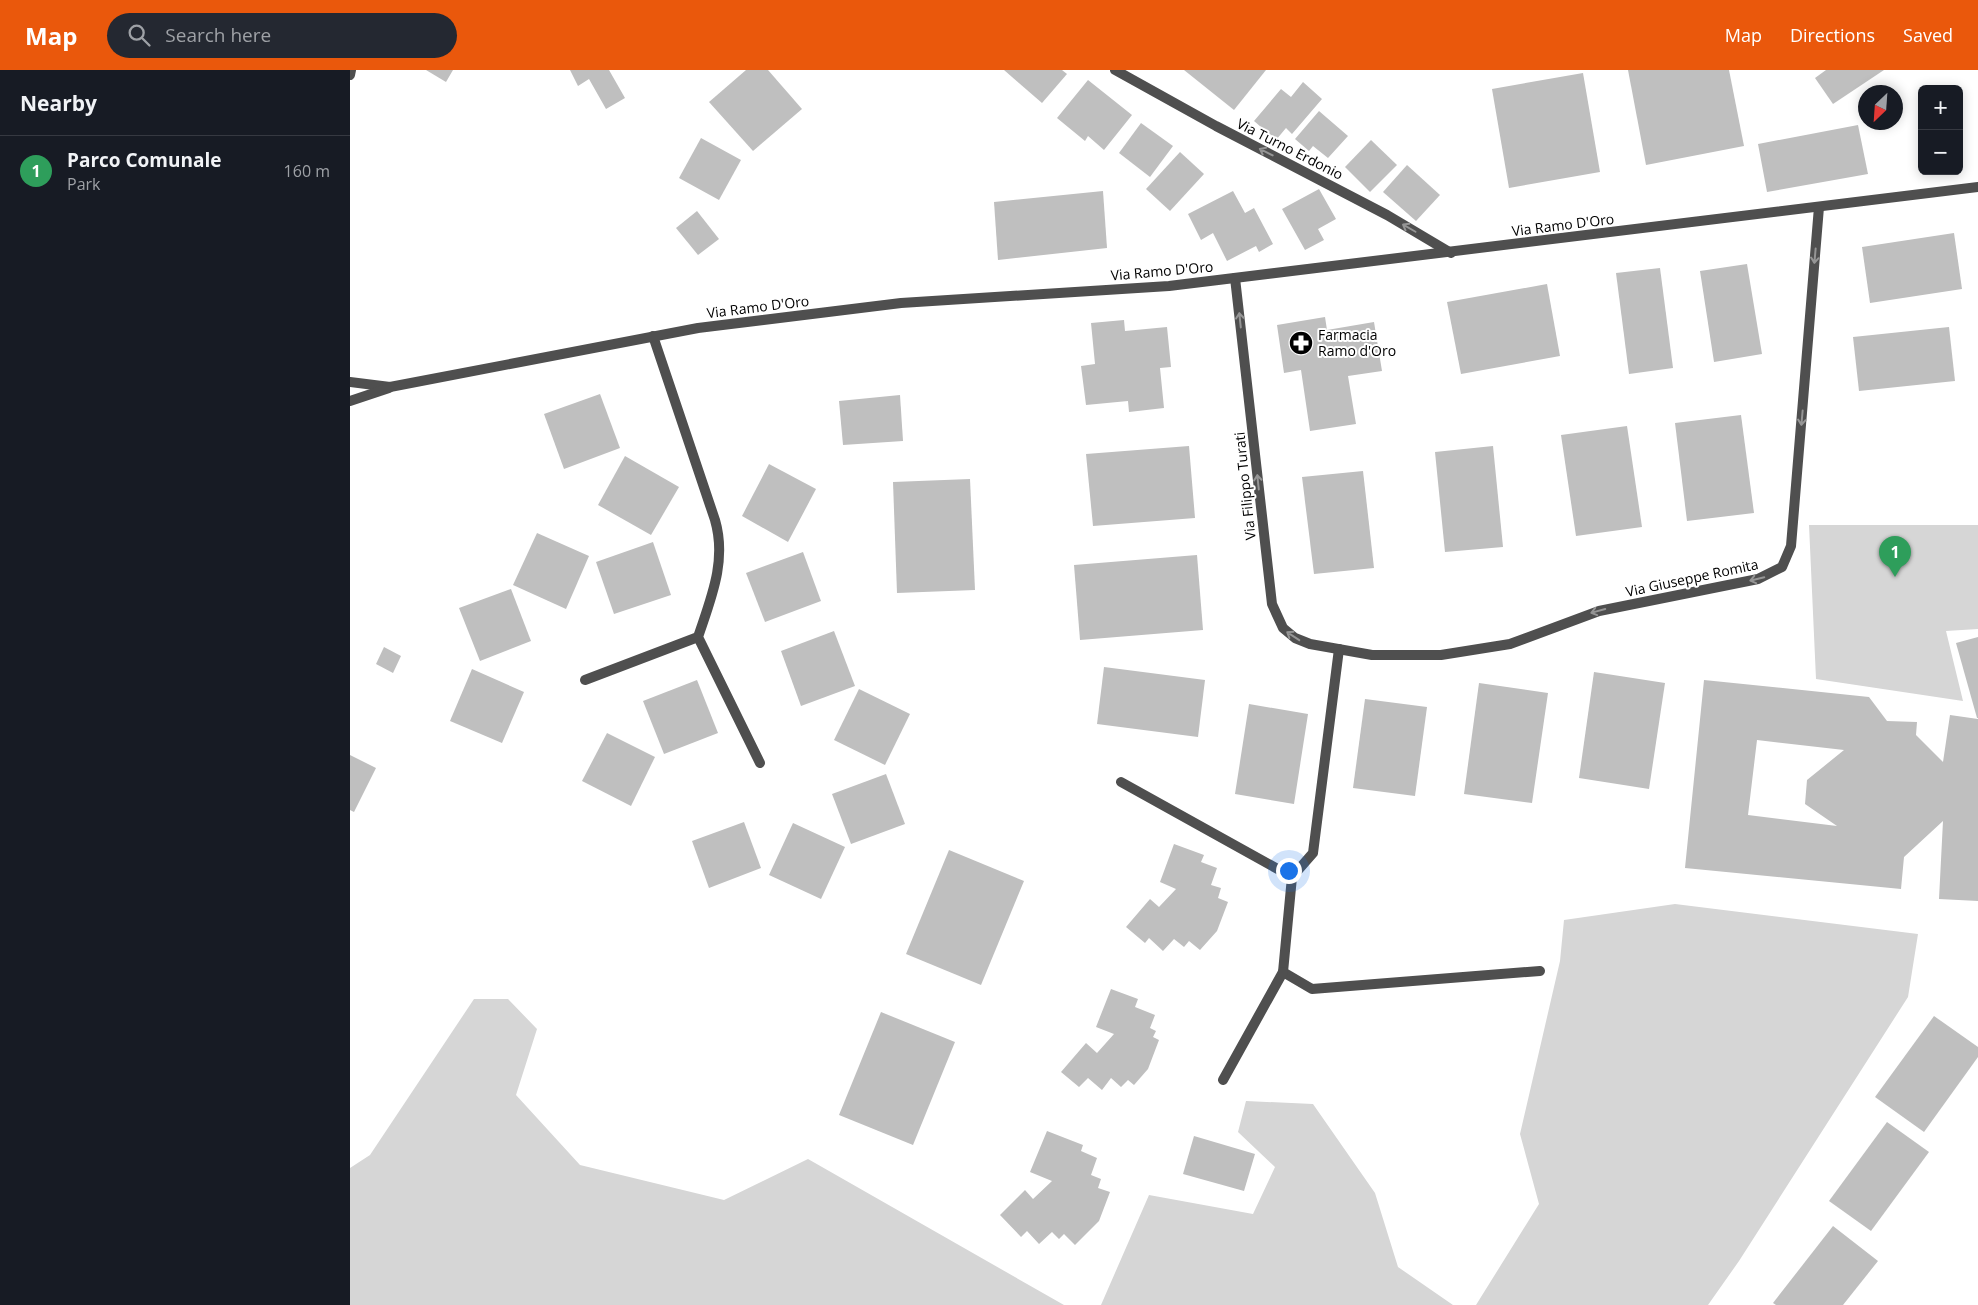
<!DOCTYPE html>
<meta charset="utf-8">
<style>
body{margin:0;font-family:"Open Sans",sans-serif;background:#242831;color:#f1f3f6}
.controls{position:absolute;right:15px;top:15px;display:grid;overflow:hidden;border-radius:8px;box-shadow:0 2px 12px #0003}
.controls button{width:45px;height:45px;display:grid;place-items:center;padding:0;border:0;border-bottom:1px solid #363941;background:#171b24;color:#f1f3f6;font:25px sans-serif}
.compass{position:absolute;left:1508px;top:15px;width:45px;height:45px;border-radius:50%;background:#171b24;box-shadow:0 2px 12px #0003;rotate:205deg}
.you{position:absolute;left:938px;top:800px;width:18px;height:18px;margin:-12px;border:4px solid #fff;border-radius:50%;background:#1a73e8;box-shadow:0 0 0 8px #1a73e833}
.badge{display:grid;place-items:center;width:32px;height:32px;border-radius:50%;background:#ea580c;color:#fff;font-size:16px;font-weight:700}
.pin{position:absolute;translate:-50% -41px;filter:drop-shadow(0 1px 2px #0008)}
.pin::after{content:'';position:absolute;top:26px;width:18px;height:15px;background:inherit;clip-path:polygon(0 0,100% 0,50% 100%)}
.list{margin:0;padding:0;list-style:none}
h2{display:flex;justify-content:space-between;align-items:center;height:65px;margin:0;padding:0 20px;font-size:21px}
h2 small{font-size:16px;font-weight:400;color:#9ea1a6}
.list li{display:grid;grid-template-columns:32px 1fr auto;gap:15px;align-items:center;box-sizing:border-box;height:70px;padding:0 20px;border-top:1px solid #363941}
.list b{display:block;font-size:19px;white-space:nowrap}
.list p{margin:0;font-size:16px;white-space:nowrap;color:#9ea1a6}
.list em{font-size:16px;font-style:normal;color:#9ea1a6}
.icon{flex:none;width:28px;height:28px;fill:none;stroke:currentColor;stroke-width:2;stroke-linecap:round;stroke-linejoin:round}
.map{position:relative;flex:none;width:1628px;height:1235px;overflow:hidden}
header{display:flex;align-items:center;gap:30px;box-sizing:border-box;height:70px;padding:0 25px;background:#ea580c;color:#fff}
header strong{font-size:24px}
nav{display:flex;gap:28px;margin-inline-start:auto;font-size:18px}
.search{width:350px;height:45px;background:#242831;display:flex;align-items:center;gap:12px;box-sizing:border-box;padding:0 18px;border-radius:28px;color:#9ea1a6;font-size:19px}
main{display:flex}
aside{flex:1;background:#171b24}
.map>svg:first-child{display:block}
.green{fill:#d6d6d6}
.building{fill:#bfbfbf;fill-rule:evenodd}
.lines{fill:none;stroke-linecap:round;stroke-linejoin:round}
.service{stroke:#4f4f4f;stroke-width:10}
.minor{stroke:#4f4f4f;stroke-width:10}
.oneway{stroke:#959595}
.labels{text-anchor:middle;stroke-width:4;stroke-linejoin:round;paint-order:stroke}
.street-label{font-size:14px;fill:#000;stroke:#fff}
.poi-label{font-size:14px;fill:#000;stroke:#fff;text-anchor:start}
</style>
<header>
<strong>Map</strong>
<div class="search"><svg class="icon" aria-label="search" viewBox="0 0 24 24"><circle cx="10" cy="10" r="6"/><path d="M15 15l6 6"/></svg>Search here</div>
<nav><a>Map</a><a>Directions</a><a>Saved</a></nav>
</header>
<main>
<aside>
<h2>Nearby<small></small></h2>
<ul class="list">
<li><span class="badge" style="background:#2e9e5b">1</span><div><b>Parco Comunale</b><p>Park</p></div><em>160 m</em></li>
</ul>
</aside>
<div class="map">
<svg width="1628" height="1235" viewBox="0 0 1628 1235">
<rect width="100%" height="100%" fill="#fff"/>
<g class="green">
<path d="M1459,455H1628V559L1596,561L1613,631L1466,609Z"/>
<path d="M1325,834L1568,864L1558,927L1389,1191L1358,1235H1126L1189,1134L1170,1064L1210,891L1214,850Z"/>
<path d="M124,929H158L187,959L166,1025L230,1095L374,1130L458,1089L714,1235H0V1098L20,1085Z"/>
<path d="M896,1031L963,1034L1025,1123L1048,1197L1103,1235H751L799,1125L903,1144L925,1097L888,1062Z"/>
</g>
<g class="building">
<path d="M76,0H103L96,12Z"/>
<path d="M220,0H259L275,28L256,39L239,9L228,16Z"/>
<path d="M396,0H418L452,39L403,81L359,32Z"/>
<path d="M654,0H712L717,4L692,33Z"/>
<path d="M834,0H916L884,40Z"/>
<path d="M1278,0H1379L1394,76L1296,95Z"/>
<path d="M1476,0H1534L1483,34L1465,8Z"/>
<path d="M1233,3L1250,102L1159,118L1142,19Z"/>
<path d="M738,10L782,45L754,80L738,66L735,71L707,48Z"/>
<path d="M953,12L972,29L942,64L936,58L926,70L904,51L931,19L941,27Z"/>
<path d="M969,41L998,66L978,88L963,76L959,81L945,69Z"/>
<path d="M791,53L823,76L800,107L769,83Z"/>
<path d="M1508,55L1518,104L1417,122L1408,74Z"/>
<path d="M351,68L391,90L369,130L329,108Z"/>
<path d="M1021,70L1047,95L1020,122L995,97Z"/>
<path d="M830,82L854,104L820,141L796,119Z"/>
<path d="M1057,95L1090,125L1066,151L1033,122Z"/>
<path d="M969,119L986,149L968,159L974,170L955,180L932,139Z"/>
<path d="M753,121L757,178L648,190L644,132Z"/>
<path d="M883,121L895,143L904,138L923,174L909,182L906,176L877,191L863,163L851,170L838,144Z"/>
<path d="M347,141L369,169L348,185L326,158Z"/>
<path d="M1604,163L1612,219L1520,233L1512,177Z"/>
<path d="M1397,194L1412,284L1364,292L1350,201Z"/>
<path d="M1310,198L1323,298L1279,304L1266,203Z"/>
<path d="M1197,214L1210,286L1111,304L1097,232Z"/>
<path d="M975,247L977,260L1024,252L1032,301L998,306L1006,354L960,361L951,300L934,303L927,255Z"/>
<path d="M774,250L775,261L817,257L821,297L810,298L814,338L779,342L778,331L736,335L731,296L745,294L741,253Z"/>
<path d="M1599,257L1605,311L1509,321L1503,267Z"/>
<path d="M250,324L270,378L214,399L194,344Z"/>
<path d="M550,325L553,371L493,375L489,331Z"/>
<path d="M1391,345L1404,443L1337,451L1325,353Z"/>
<path d="M1277,356L1292,457L1226,466L1211,365Z"/>
<path d="M839,376L845,448L743,456L736,384Z"/>
<path d="M1143,376L1153,477L1095,482L1085,382Z"/>
<path d="M275,386L329,417L301,465L248,435Z"/>
<path d="M419,394L466,419L438,472L392,446Z"/>
<path d="M1013,401L1024,498L964,504L952,407Z"/>
<path d="M620,409L625,520L547,523L543,412Z"/>
<path d="M187,463L239,486L216,539L163,515Z"/>
<path d="M303,472L321,525L264,544L246,492Z"/>
<path d="M453,482L471,531L415,552L396,503Z"/>
<path d="M847,485L853,560L730,570L724,495Z"/>
<path d="M161,519L181,571L130,591L109,538Z"/>
<path d="M484,561L505,616L451,636L431,581Z"/>
<path d="M1628,567V648H1627L1606,573Z"/>
<path d="M34,577L51,586L43,603L26,594Z"/>
<path d="M754,597L855,610L848,667L747,654Z"/>
<path d="M122,599L174,622L152,673L100,651Z"/>
<path d="M1244,602L1315,613L1299,719L1229,708Z"/>
<path d="M347,610L368,663L314,684L293,631Z"/>
<path d="M1354,610L1519,627L1537,651L1567,652L1566,665L1593,692L1600,645L1628,649V831L1589,829L1593,751L1554,787L1551,819L1335,798ZM1407,670L1494,680L1457,710L1455,734L1487,756L1398,745Z"/>
<path d="M1129,613L1198,623L1182,733L1114,724Z"/>
<path d="M509,619L560,644L535,695L484,670Z"/>
<path d="M1015,629L1077,637L1065,726L1003,718Z"/>
<path d="M899,634L958,644L944,734L885,724Z"/>
<path d="M257,663L305,687L281,736L232,711Z"/>
<path d="M0,685L26,698L4,742L0,740Z"/>
<path d="M536,704L555,754L501,774L482,724Z"/>
<path d="M394,752L411,798L359,818L342,771Z"/>
<path d="M443,753L495,777L471,829L419,805Z"/>
<path d="M824,774L854,785L851,792L867,798L861,815L871,818L868,828L878,832L867,861L850,880L839,871L834,877L824,869L813,881L799,868L795,873L776,857L800,829L809,837L826,819L810,812Z"/>
<path d="M599,780L674,811L631,915L556,884Z"/>
<path d="M761,919L788,929L785,937L805,945L800,958L806,961L803,967L809,970L798,999L784,1015L778,1010L771,1017L761,1008L752,1020L738,1008L729,1017L711,1002L736,973L747,983L764,964L746,957Z"/>
<path d="M531,942L605,972L563,1075L489,1045Z"/>
<path d="M1584,946L1628,977V987L1574,1062L1525,1027Z"/>
<path d="M1537,1052L1579,1082L1521,1161L1479,1131Z"/>
<path d="M697,1061L733,1075L731,1081L747,1088L741,1105L751,1109L748,1118L760,1122L749,1151L725,1175L714,1164L709,1169L702,1162L689,1174L677,1161L671,1167L650,1145L675,1120L683,1129L702,1111L680,1102Z"/>
<path d="M844,1066L905,1084L894,1121L833,1104Z"/>
<path d="M1483,1156L1528,1191L1493,1235H1426L1423,1233Z"/>
</g>
<g class="lines">
<g class="service">
<path d="M303,266L365,450C377,491 361,528 348,567L410,693"/>
<path d="M235,610L348,567"/>
</g>
<g class="minor">
<path d="M765,0L866,56L1037,145L1101,183"/>
<path d="M0,5L1,0"/>
<path d="M885,208L922,534L933,558L945,568L960,574L1022,585H1091L1160,574L1249,541L1408,509L1432,497L1441,476L1469,137"/>
<path d="M0,312L40,317L348,258L551,233L819,216L1628,117"/>
<path d="M0,331L39,318"/>
<path d="M771,712L942,807L963,783L989,579"/>
<path d="M942,807L933,902L962,919L1190,901"/>
<path d="M873,1010L933,902"/>
</g>
</g>
<defs><path id="oneway-shaft" d="M-6 0H5M1.5-3L5.5 0L1.5 3" fill="none" stroke-width="1.6" stroke-linecap="round" stroke-linejoin="round" transform="scale(1.25)"/></defs>
<g class="oneway">
<use href="#oneway-shaft" transform="translate(916 82) rotate(-153)"/>
<use href="#oneway-shaft" transform="translate(1059 158) rotate(-150)"/>
<use href="#oneway-shaft" transform="translate(1465 186) rotate(95)"/>
<use href="#oneway-shaft" transform="translate(890 250) rotate(-96)"/>
<use href="#oneway-shaft" transform="translate(1452 348) rotate(95)"/>
<use href="#oneway-shaft" transform="translate(908 412) rotate(-96)"/>
<use href="#oneway-shaft" transform="translate(1407 509) rotate(166)"/>
<use href="#oneway-shaft" transform="translate(1248 541) rotate(165)"/>
<use href="#oneway-shaft" transform="translate(943 566) rotate(-147)"/>
</g>
<defs>
<g id="pharmacy-disc" transform="scale(1.25)"><circle r="9.5" fill="#000" stroke="#fff"/><path d="M-2-6h4v4h4v4h-4v4h-4v-4h-4v-4h4Z" fill="#fff"/></g>
</defs>
<g fill-rule="evenodd">
<use href="#pharmacy-disc" x="951" y="273"/>
</g>
<g class="labels">
<g class="street-label">
<text transform="translate(940 79) rotate(27)" y="5">Via Turno Erdonio</text>
<text transform="translate(1213 155) rotate(-7)" y="5">Via Ramo D'Oro</text>
<text transform="translate(812 201) rotate(-5)" y="5">Via Ramo D'Oro</text>
<text transform="translate(408 237) rotate(-7)" y="5">Via Ramo D'Oro</text>
<text transform="translate(895 416) rotate(-96)" y="5">Via Filippo Turati</text>
<text transform="translate(1342 508) rotate(-12)" y="5">Via Giuseppe Romita</text>
</g>
<g class="poi-label">
<text x="968" y="270">Farmacia<tspan x="968" dy="16">Ramo d'Oro</tspan></text>
</g>
</g>
</svg>
<div class="controls">
<button>+</button>
<button>−</button>
</div>
<svg class="compass" viewBox="-18 -18 36 36"><path d="M0-13l5 13h-10z" fill="#e53935"/><path d="M0 13l5-13h-10z" fill="#9ea1a6"/></svg>
<div class="you"></div>
<div class="pin badge" style="left:1545px;top:507px;background:#2e9e5b">1</div>
</div>
</main>
